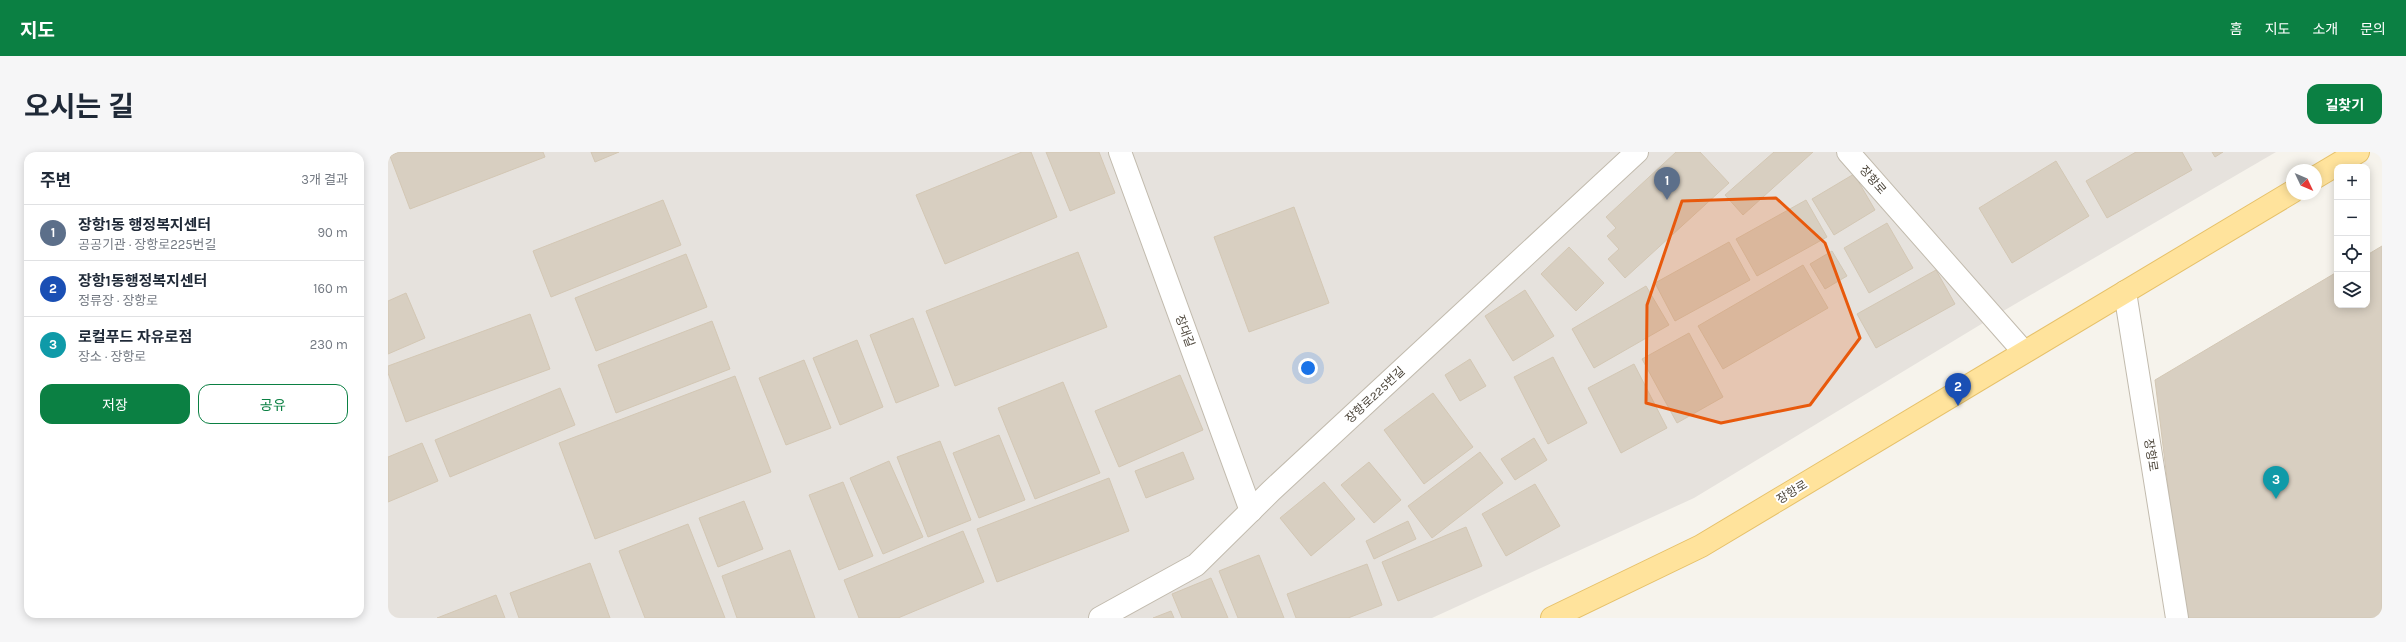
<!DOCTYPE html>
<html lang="ko">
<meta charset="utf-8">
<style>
body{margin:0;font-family:Karla,"Noto Sans KR",sans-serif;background:#f6f6f7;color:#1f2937}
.controls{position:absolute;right:12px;top:12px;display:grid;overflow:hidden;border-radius:8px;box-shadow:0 2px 10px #0003}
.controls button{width:36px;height:36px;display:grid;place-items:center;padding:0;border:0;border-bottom:1px solid #e0e1e3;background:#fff;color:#1f2937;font:20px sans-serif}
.compass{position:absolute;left:1898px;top:12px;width:36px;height:36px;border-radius:50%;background:#fff;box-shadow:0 2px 10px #0003;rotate:134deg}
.you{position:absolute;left:920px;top:216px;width:14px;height:14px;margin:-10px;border:3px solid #fff;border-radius:50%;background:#1a73e8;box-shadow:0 0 0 6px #1a73e833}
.badge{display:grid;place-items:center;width:26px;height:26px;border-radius:50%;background:#0b8043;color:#fff;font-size:13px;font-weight:700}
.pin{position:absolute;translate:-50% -33px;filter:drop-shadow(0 1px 2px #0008)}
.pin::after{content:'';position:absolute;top:21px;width:14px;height:12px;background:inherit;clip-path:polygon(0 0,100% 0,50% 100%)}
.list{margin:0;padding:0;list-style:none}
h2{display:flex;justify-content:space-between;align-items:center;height:52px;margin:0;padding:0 16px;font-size:17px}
h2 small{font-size:13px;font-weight:400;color:#747a83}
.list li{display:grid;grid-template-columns:26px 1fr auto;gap:12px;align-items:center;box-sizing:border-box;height:56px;padding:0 16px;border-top:1px solid #e0e1e3}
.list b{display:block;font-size:15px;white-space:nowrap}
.list p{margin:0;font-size:13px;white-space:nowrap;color:#747a83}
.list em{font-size:13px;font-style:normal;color:#747a83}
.actions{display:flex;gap:8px;padding:12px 16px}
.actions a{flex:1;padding:9px 0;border:1px solid #0b8043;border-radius:12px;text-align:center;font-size:14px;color:#0b8043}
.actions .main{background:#0b8043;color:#fff}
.icon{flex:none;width:22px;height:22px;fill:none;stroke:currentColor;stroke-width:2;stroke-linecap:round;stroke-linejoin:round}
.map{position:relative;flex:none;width:1994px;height:466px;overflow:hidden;border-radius:12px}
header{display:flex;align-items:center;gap:24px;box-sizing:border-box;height:56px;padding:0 20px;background:#0b8043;color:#fff}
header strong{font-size:19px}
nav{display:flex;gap:22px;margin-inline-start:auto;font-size:14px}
.intro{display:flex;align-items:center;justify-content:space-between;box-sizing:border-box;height:96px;padding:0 24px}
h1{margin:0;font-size:28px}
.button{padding:10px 18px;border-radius:12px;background:#0b8043;color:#fff;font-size:14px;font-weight:700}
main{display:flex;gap:24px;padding:0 24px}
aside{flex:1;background:#fff;border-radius:12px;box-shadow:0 2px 10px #0003}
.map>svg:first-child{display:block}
.industrial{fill:#e6e2dd}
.building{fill:#d8cfc1;stroke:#d3c7b4}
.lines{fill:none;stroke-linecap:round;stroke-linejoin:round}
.minor-casing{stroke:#c2bbae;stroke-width:24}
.major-casing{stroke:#e6c16a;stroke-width:24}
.minor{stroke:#fff;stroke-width:22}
.major{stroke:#ffe39c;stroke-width:22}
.marked{fill:#e8590c;fill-opacity:0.2;stroke:#e8590c;stroke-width:3;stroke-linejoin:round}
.labels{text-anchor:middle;stroke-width:4;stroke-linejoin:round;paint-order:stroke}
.street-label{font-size:12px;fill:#4b4439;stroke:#fff}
</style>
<header>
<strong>지도</strong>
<nav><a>홈</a><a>지도</a><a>소개</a><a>문의</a></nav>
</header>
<div class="intro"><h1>오시는 길</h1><a class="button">길찾기</a></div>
<main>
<aside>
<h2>주변<small>3개 결과</small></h2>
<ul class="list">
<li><span class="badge" style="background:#5c6f8a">1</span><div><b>장항1동 행정복지센터</b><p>공공기관 · 장항로225번길</p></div><em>90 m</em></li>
<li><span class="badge" style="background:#1a4fb4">2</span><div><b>장항1동행정복지센터</b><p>정류장 · 장항로</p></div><em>160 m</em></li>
<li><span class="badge" style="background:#0f9aa8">3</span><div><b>로컬푸드 자유로점</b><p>장소 · 장항로</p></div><em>230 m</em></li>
</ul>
<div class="actions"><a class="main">저장</a><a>공유</a></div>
</aside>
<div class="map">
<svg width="1994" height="466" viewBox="0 0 1994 466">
<rect width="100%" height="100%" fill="#f6f3ec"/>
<path class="industrial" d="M0,0H1888L1605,165L1306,346L1044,466H0Z"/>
<g class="building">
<path d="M11,0H155L157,5L22,57L2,4Z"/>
<path d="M203,0H231L207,10Z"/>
<path d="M634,0H643L669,65L557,112L528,43Z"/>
<path d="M658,0H711L727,41L682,59Z"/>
<path d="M1288,0H1312L1341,31L1237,126L1220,107L1231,97L1219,84L1228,76L1218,65Z"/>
<path d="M1386,0H1425L1355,63L1337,43Z"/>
<path d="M1748,0H1794L1804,18L1719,66L1698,29Z"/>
<path d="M1824,0H1835L1827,5Z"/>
<path d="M1668,9L1701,64L1624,111L1591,56Z"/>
<path d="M1466,22L1487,58L1446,83L1424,47Z"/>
<path d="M275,48L293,93L163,145L145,99Z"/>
<path d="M1418,48L1439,85L1369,124L1348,87Z"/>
<path d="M906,55L941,151L861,180L826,85Z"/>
<path d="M1499,71L1525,116L1481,141L1456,96Z"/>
<path d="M1341,90L1362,128L1287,169L1267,131Z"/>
<path d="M1994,94V466H1796L1767,228L1949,120V153H1979V103Z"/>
<path d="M1181,95L1216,131L1188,159L1153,122Z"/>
<path d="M1444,99L1459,124L1437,137L1422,112Z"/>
<path d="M690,100L719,175L567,234L538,159Z"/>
<path d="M298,102L319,155L208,199L187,146Z"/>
<path d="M1415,113L1440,156L1335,217L1310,174Z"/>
<path d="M1548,118L1567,152L1488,196L1469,162Z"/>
<path d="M1258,134L1281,173L1206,216L1184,177Z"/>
<path d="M1137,138L1166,184L1125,209L1097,164Z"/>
<path d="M18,141L37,186L0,202V149Z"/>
<path d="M142,162L162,217L18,270L0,221V214Z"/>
<path d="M525,166L551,234L508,251L482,183Z"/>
<path d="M324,169L342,217L228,261L210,213Z"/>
<path d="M1301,181L1335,245L1289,271L1254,207Z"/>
<path d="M469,188L495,255L452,273L425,206Z"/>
<path d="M1165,205L1199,271L1160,292L1126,225Z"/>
<path d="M1082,207L1098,234L1072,249L1057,223Z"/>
<path d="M416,208L443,276L398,293L371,226Z"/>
<path d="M1246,212L1279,276L1233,301L1200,236Z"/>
<path d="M792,223L815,278L731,315L707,259Z"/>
<path d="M347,224L383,320L207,387L171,291Z"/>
<path d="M675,230L712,321L647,347L610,256Z"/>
<path d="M172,236L187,273L62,325L47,288Z"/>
<path d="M1045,241L1085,295L1036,332L996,278Z"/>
<path d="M611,283L637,348L591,366L565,301Z"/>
<path d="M1146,286L1159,308L1127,328L1113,307Z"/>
<path d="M552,289L583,368L540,385L509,305Z"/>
<path d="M34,291L50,329L0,350V305Z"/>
<path d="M795,300L806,327L758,346L747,319Z"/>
<path d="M1092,300L1115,331L1044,386L1020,354Z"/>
<path d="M501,309L535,385L495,402L462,326Z"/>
<path d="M981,310L1013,348L986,371L953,333Z"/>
<path d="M721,326L741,379L609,430L589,377Z"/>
<path d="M455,330L485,404L451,418L421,343Z"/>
<path d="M936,330L967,367L923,404L892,366Z"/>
<path d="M1147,332L1172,374L1118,404L1094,362Z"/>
<path d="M356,349L375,397L330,415L311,366Z"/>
<path d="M1020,369L1028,387L986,407L978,389Z"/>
<path d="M300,372L337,466H257L231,399Z"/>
<path d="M1078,375L1094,414L1010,449L994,410Z"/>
<path d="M575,379L596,430L510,466H471L456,428Z"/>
<path d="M402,398L427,466H349L334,424Z"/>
<path d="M871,403L896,466H850L831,419Z"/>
<path d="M202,411L222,466H131L122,441Z"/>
<path d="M979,412L994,453L960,466H908L899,442Z"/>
<path d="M823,426L840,466H794L784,442Z"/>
<path d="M108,443L117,466H49Z"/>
<path d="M783,459L786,466H765Z"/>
</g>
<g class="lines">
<g class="minor-casing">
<g id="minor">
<path d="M732,0L863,359"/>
<path d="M1460,0L1636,200"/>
<path d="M1737,140L1789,466"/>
<path d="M712,466L808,413L883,339L1249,0"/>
</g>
</g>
<g class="major-casing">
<g id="major">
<path d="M1928,25L1970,0"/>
<path d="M1164,466L1313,394L1904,40"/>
</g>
</g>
<use href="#minor" class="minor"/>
<use href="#major" class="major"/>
</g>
<path class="marked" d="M1388,46L1437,91L1472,186L1422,253L1333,271L1258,251L1259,153L1294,49Z"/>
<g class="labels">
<g class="street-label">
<text transform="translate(1485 28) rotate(49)" y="4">장항로</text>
<text transform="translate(797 179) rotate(70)" y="4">장대길</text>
<text transform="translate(987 243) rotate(-43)" y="4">장항로225번길</text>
<text transform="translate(1763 303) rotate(81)" y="4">장항로</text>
<text transform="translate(1404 340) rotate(-31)" y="4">장항로</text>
</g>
</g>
</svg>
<div class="controls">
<button>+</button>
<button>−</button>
<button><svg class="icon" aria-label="locate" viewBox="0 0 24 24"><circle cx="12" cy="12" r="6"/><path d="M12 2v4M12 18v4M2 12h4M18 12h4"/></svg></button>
<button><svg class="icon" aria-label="layers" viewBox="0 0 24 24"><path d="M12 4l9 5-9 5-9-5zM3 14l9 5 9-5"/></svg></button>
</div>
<svg class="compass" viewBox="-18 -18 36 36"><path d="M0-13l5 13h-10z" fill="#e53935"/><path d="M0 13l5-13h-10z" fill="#747a83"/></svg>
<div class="you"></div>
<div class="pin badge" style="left:1279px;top:48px;background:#5c6f8a">1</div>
<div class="pin badge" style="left:1570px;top:254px;background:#1a4fb4">2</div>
<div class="pin badge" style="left:1888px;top:347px;background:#0f9aa8">3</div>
</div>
</main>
